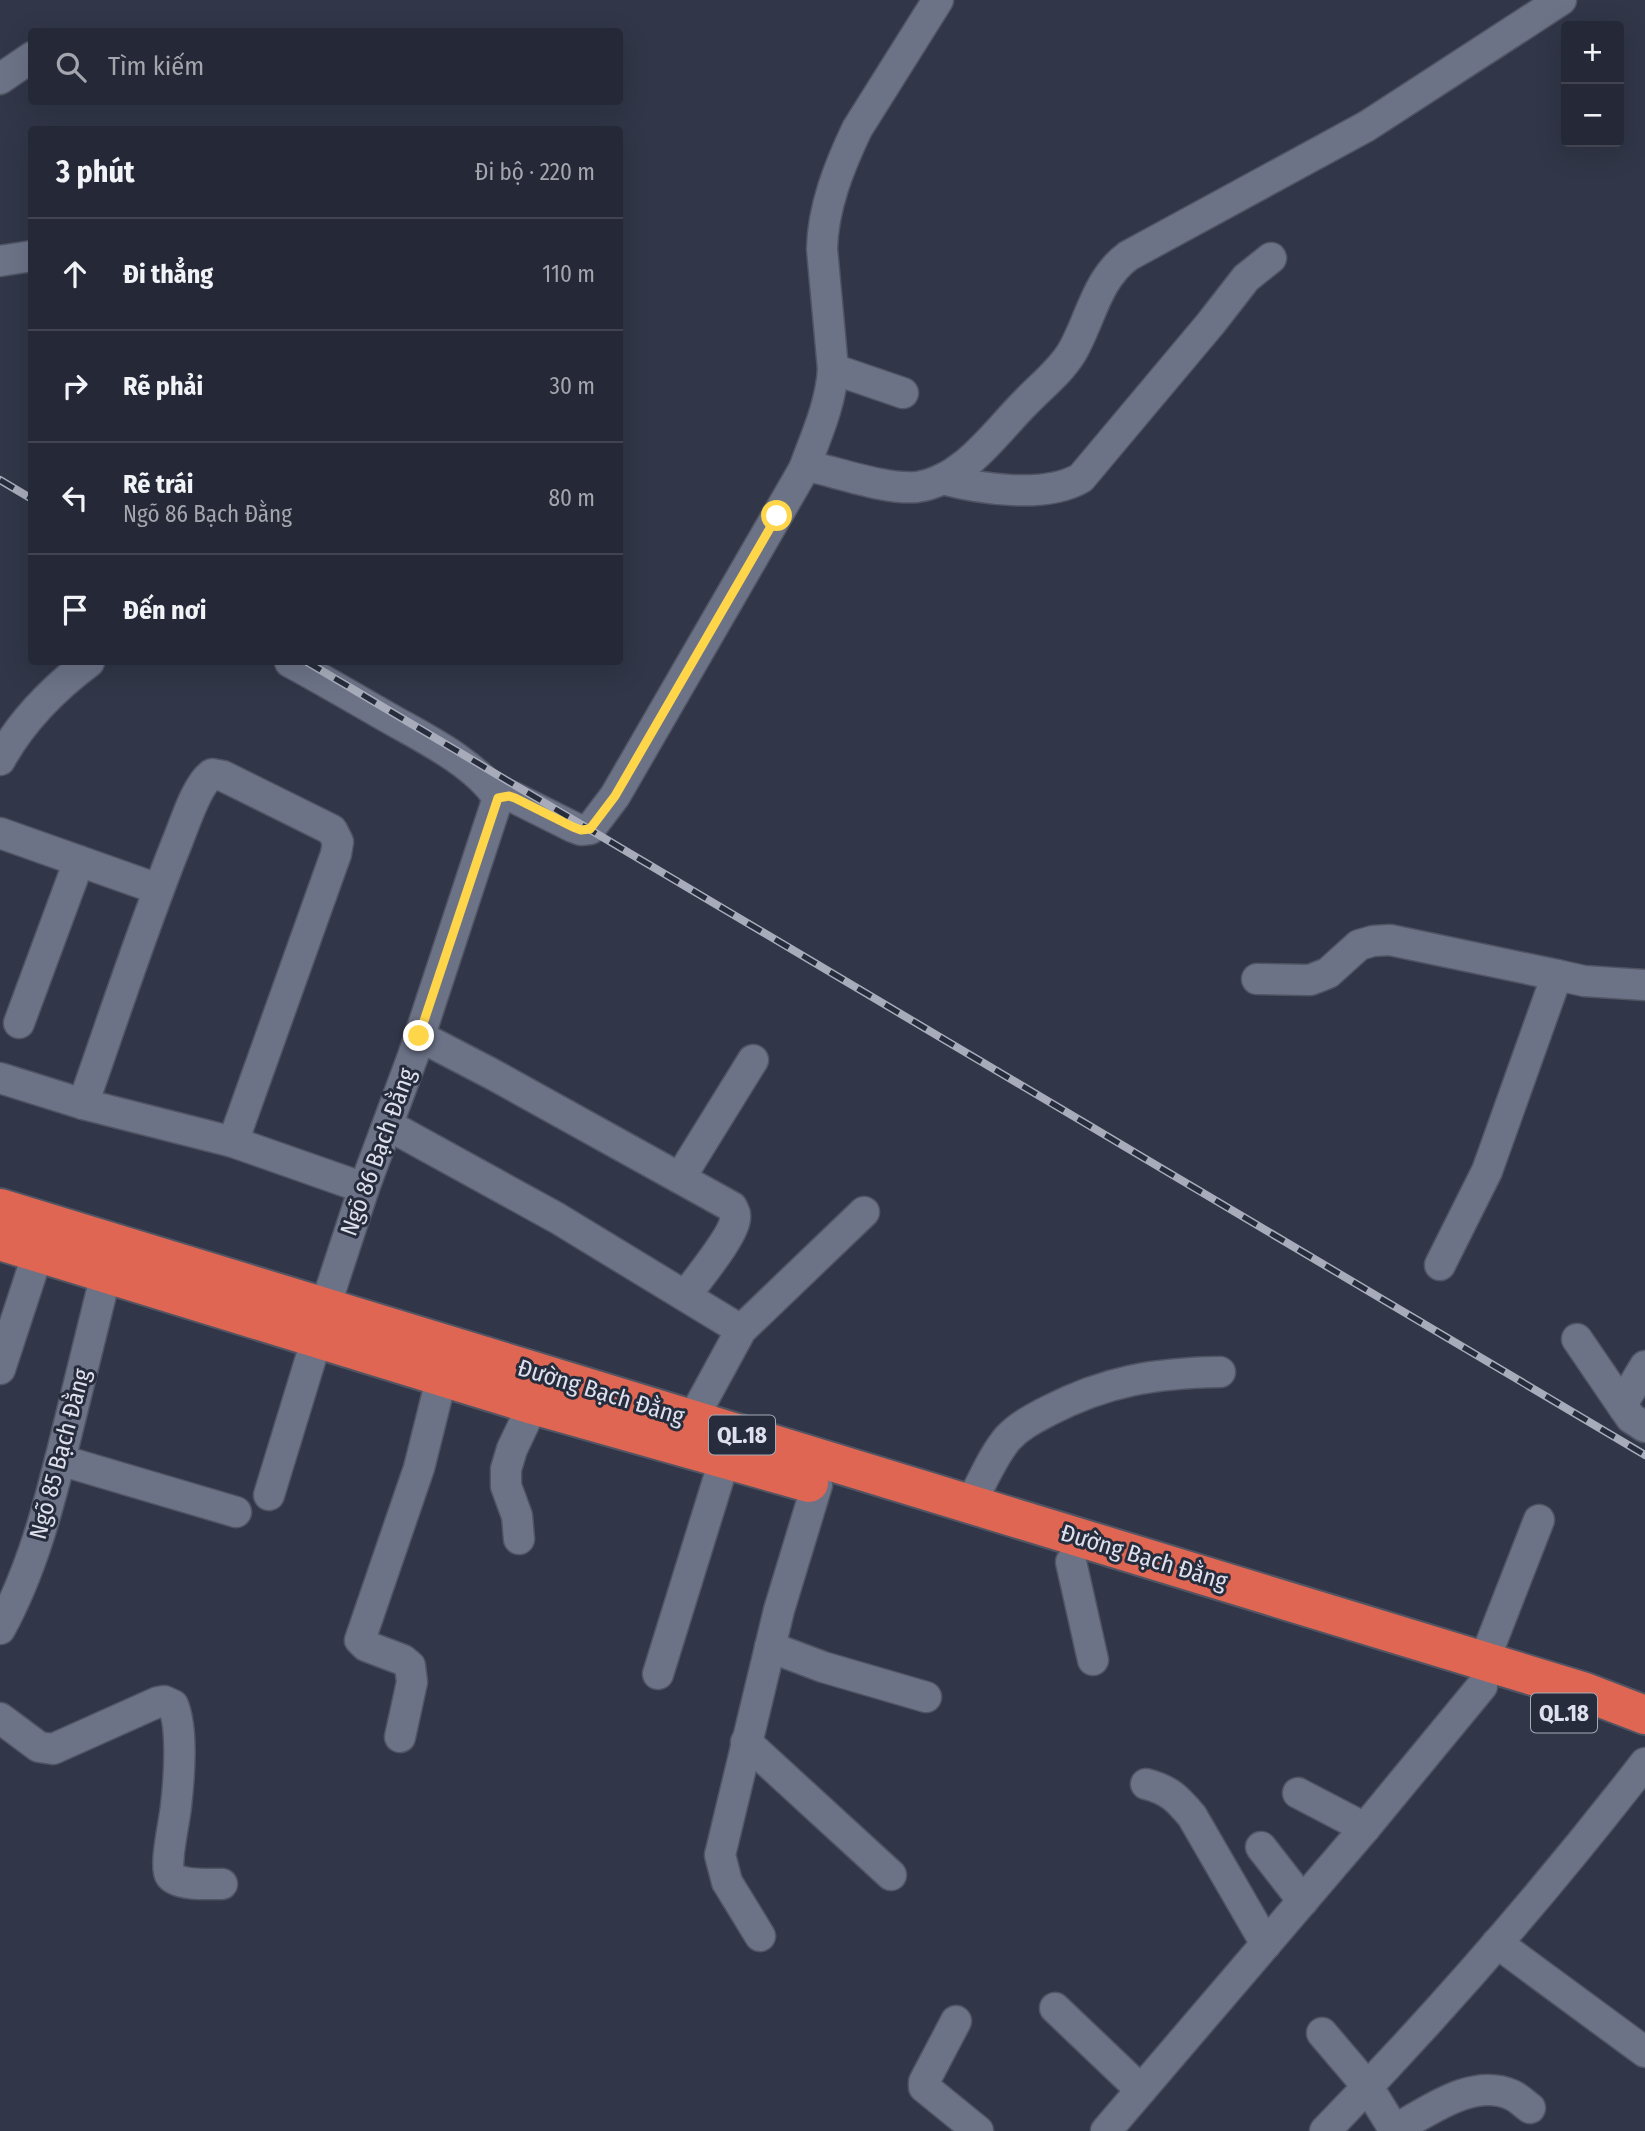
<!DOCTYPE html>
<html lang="vi">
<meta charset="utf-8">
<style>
body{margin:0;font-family:"Fira Sans Condensed",sans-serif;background:#2d303e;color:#f1f3f6}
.controls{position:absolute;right:21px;top:21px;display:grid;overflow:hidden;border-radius:7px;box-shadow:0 7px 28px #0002}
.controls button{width:63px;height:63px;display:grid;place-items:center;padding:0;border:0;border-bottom:2px solid #424451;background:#252836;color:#f1f3f6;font:35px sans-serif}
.stop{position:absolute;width:21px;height:21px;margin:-16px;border:5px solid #ffd54a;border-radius:50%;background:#fff}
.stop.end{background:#ffd54a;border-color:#fff;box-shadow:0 2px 7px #0008}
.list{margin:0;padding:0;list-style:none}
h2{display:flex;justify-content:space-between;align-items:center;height:91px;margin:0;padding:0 28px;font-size:30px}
h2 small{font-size:23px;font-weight:400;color:#a3a6ad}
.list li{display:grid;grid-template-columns:46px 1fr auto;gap:21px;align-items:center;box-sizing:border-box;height:112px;padding:0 28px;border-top:2px solid #424451}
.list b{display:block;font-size:26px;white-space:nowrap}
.list p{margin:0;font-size:23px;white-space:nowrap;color:#a3a6ad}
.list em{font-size:23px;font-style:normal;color:#a3a6ad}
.icon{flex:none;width:38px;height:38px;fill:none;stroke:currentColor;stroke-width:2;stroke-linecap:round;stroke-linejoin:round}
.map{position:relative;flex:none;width:1645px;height:2131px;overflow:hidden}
.search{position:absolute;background:#252836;box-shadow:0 7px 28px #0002;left:28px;top:28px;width:595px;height:77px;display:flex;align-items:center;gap:18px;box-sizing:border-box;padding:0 24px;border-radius:7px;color:#a3a6ad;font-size:26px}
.panel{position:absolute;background:#252836;box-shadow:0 7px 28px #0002;left:28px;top:126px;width:595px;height:539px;border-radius:7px}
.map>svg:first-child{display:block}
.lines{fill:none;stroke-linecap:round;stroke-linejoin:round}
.minor-casing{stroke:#505463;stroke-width:33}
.highway-casing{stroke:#505463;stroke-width:42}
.minor{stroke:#6c7387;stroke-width:30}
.highway{stroke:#de6652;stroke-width:38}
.rail-casing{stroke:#a8acba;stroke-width:8}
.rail{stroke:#272c3d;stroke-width:5;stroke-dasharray:16;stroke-linecap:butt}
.route{stroke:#ffd54a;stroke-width:9}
.labels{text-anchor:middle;stroke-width:6;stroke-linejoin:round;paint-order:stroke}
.shield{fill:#272c3d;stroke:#a7abb8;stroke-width:2}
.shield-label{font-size:23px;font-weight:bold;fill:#dee1ed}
.street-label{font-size:24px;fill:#dee1ed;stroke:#272c3d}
</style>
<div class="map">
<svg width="1645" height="2131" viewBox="0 0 1645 2131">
<rect width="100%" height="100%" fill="#313648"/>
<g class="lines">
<g class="minor-casing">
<g id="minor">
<path d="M0,79L32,57"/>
<path d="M0,261L32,256"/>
<path d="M833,369L903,393"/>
<path d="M804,469C816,436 831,404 833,369L822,249C823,207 839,167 857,129L938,0"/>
<path d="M942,479C981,489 1045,499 1081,478L1211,323L1246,278L1271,258"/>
<path d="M290,662C325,681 359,701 394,721C428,740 477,765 498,798"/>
<path d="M0,760C22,720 53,689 89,662"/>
<path d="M498,798L509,796L515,798L573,827L581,830L590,829L615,796L804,469L812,467C842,474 888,490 917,487C963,481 995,433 1025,403C1041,386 1060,372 1072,352C1091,319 1096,280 1128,256L1367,126L1561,0"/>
<path d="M0,833L158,889"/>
<path d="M1257,979L1310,980L1328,973L1359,945L1373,941L1390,940L1557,975"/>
<path d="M19,1023L79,861"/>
<path d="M419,1036L492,1074L732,1207C734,1212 736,1213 735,1218C735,1234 697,1280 686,1295"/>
<path d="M0,1078L83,1104L233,1142L364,1188"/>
<path d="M83,1104C114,1016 143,927 178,840C185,823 197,784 212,774L223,776L332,830L338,842L336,854L233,1142"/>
<path d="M388,1125L557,1218L741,1330"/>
<path d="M680,1178L753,1060"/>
<path d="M1440,1265L1487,1171L1557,975L1584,981L1645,985"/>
<path d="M325,1307L364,1188L413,1056L498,798"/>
<path d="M1577,1339L1624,1408"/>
<path d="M1645,1366L1624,1401V1408L1631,1418L1645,1427"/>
<path d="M0,1369L38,1253"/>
<path d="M692,1420L741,1330L864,1212"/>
<path d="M60,1460L236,1512"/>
<path d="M269,1495L317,1338"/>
<path d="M970,1504C982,1483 992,1457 1008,1438C1019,1426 1033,1419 1048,1411C1106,1381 1155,1373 1220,1372"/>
<path d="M519,1539L517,1516L506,1486V1469L512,1449L533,1405"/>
<path d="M1071,1562L1093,1660"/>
<path d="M0,1629C33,1569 50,1501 66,1436C79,1382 93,1328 106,1274"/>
<path d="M770,1647L823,1667L926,1697"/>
<path d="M1484,1661L1539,1520"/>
<path d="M658,1674L725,1458"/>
<path d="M0,1718L39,1747L53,1749L158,1702L164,1701L173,1705C183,1729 179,1780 176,1806C175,1819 164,1866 170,1875C177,1886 211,1884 222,1884"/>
<path d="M400,1737L412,1682L410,1666L403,1660L366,1646L360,1640L419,1468L442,1376"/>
<path d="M746,1742L891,1875"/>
<path d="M1146,1784C1169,1790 1177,1798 1192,1816L1266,1944"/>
<path d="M1298,1793L1365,1828"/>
<path d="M1261,1847L1303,1901"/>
<path d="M760,1936L727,1882L720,1855L779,1610L817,1485"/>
<path d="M1497,1943L1645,2052"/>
<path d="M1055,2008L1141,2090"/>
<path d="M956,2021L924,2082V2087L978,2131"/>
<path d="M1322,2033L1368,2087L1395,2131"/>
<path d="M1394,2130C1428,2112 1472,2077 1512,2095C1519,2098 1524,2104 1530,2108"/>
<path d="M1106,2131L1365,1828L1482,1686"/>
<path d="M1325,2131C1438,2015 1545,1892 1645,1763"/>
</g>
</g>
<g class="highway-casing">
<g id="highway">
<path d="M0,1208L1585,1692L1645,1715"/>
<path d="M0,1241L533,1405L809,1483"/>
</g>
</g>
<use href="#minor" class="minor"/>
<use href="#highway" class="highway"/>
<g class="rail-casing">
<g id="rail">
<path d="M0,480L32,499"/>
<path d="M307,662L1645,1455"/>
</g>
</g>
<use href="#rail" class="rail"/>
</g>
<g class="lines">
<path class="route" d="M419,1036L498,798L509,796L515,798L573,827L581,830L590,829L615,796L777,516"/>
</g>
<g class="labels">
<g class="shield">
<rect x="709" y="1415.5" width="66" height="39" rx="5"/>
<rect x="1531" y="1693.5" width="66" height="39" rx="5"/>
</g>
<g class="shield-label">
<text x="742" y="1443">QL.18</text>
<text x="1564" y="1721">QL.18</text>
</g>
<g class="street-label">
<text transform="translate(378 1152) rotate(-70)" y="8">Ngõ 86 Bạch Đằng</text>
<text transform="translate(601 1392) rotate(17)" y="8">Đường Bạch Đằng</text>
<text transform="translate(60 1454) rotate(-75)" y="8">Ngõ 85 Bạch Đằng</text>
<text transform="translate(1144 1557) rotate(17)" y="8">Đường Bạch Đằng</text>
</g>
</g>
</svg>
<div class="controls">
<button>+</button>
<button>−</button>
</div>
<div class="stop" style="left:777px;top:516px"></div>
<div class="stop end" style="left:419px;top:1036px"></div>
<div class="search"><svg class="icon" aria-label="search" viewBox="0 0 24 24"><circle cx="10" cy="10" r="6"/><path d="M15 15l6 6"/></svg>Tìm kiếm</div>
<section class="panel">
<h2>3 phút<small>Đi bộ · 220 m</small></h2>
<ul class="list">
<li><svg class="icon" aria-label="ahead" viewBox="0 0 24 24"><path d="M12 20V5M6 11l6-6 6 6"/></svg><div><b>Đi thẳng</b></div><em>110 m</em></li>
<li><svg class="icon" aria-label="right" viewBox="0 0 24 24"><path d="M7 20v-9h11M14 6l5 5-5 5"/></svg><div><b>Rẽ phải</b></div><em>30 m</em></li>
<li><svg class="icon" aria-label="left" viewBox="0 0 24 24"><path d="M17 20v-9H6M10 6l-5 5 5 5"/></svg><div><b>Rẽ trái</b><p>Ngõ 86 Bạch Đằng</p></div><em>80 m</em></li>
<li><svg class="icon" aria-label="arrive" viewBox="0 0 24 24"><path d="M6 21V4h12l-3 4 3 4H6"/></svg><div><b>Đến nơi</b></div></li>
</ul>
</section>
</div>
